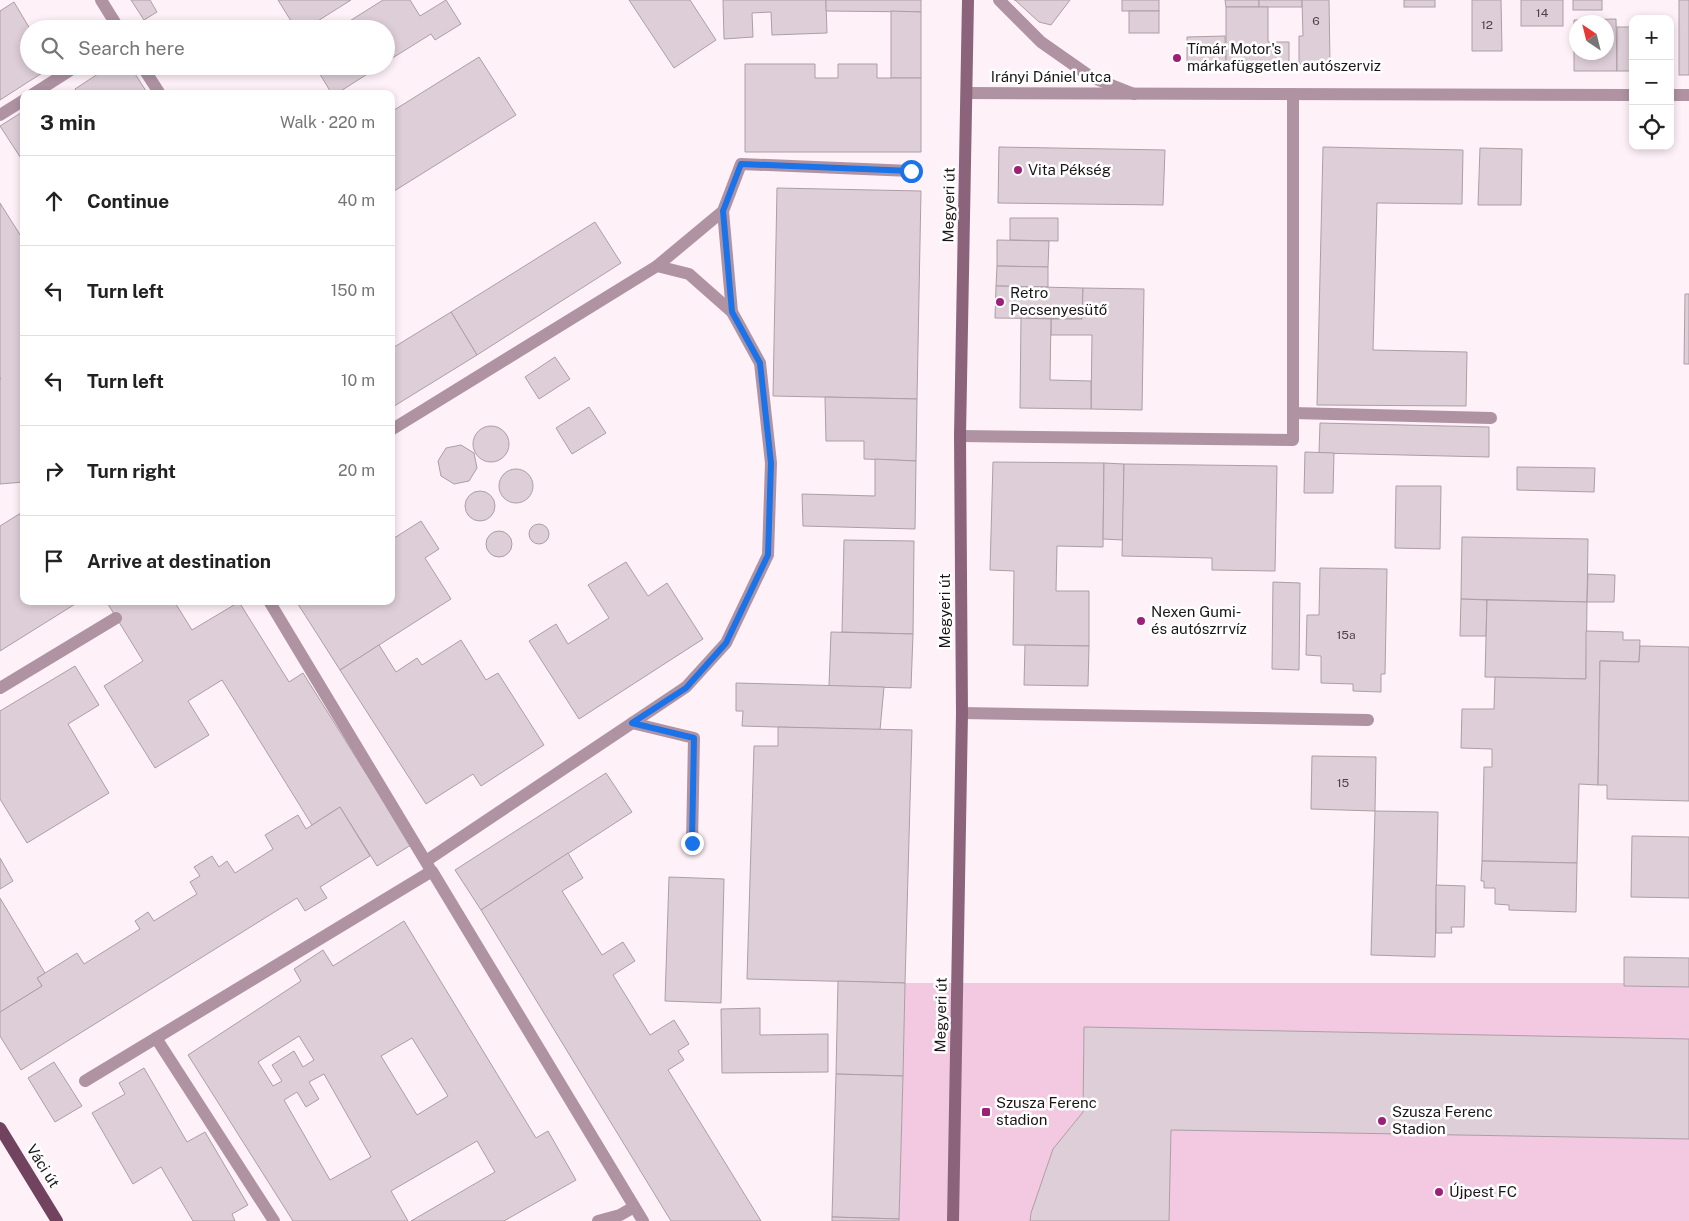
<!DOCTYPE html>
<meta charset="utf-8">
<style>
body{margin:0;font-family:"Public Sans",sans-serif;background:#f2f2f2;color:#222}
.controls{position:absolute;right:15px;top:15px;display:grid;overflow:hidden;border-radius:10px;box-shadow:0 2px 8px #0003}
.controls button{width:45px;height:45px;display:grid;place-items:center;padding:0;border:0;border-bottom:1px solid #e0e0e0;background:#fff;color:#222;font:25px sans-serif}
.compass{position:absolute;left:1569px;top:15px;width:45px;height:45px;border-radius:50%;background:#fff;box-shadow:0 2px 8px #0003;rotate:325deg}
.stop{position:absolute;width:15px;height:15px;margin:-11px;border:4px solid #1a73e8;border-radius:50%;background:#fff}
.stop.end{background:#1a73e8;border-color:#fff;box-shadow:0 1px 5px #0008}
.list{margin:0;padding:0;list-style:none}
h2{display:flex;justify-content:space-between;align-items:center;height:65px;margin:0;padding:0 20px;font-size:21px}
h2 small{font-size:16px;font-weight:400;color:#767676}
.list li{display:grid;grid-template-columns:32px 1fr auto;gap:15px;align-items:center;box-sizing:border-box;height:90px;padding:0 20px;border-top:1px solid #e0e0e0}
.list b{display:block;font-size:19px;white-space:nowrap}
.list em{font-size:16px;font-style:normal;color:#767676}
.icon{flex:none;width:28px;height:28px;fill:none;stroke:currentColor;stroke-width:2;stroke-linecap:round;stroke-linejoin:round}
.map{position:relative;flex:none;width:1689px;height:1221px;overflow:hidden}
.search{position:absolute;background:#fff;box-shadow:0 2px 8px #0003;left:20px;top:20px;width:375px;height:55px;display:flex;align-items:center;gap:12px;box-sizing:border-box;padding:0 18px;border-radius:28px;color:#767676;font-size:19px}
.panel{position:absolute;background:#fff;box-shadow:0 2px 8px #0003;left:20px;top:90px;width:375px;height:515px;border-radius:10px}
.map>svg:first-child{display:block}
.green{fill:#f2c9e0}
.building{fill:#deced7;stroke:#ad9ea6;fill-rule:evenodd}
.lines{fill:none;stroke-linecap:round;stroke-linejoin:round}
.lane{stroke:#af93a3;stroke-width:12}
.street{stroke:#af93a3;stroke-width:12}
.secondary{stroke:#8b647b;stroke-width:12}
.primary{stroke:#71435f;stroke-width:12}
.route{stroke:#1a73e8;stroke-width:6}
.poi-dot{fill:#9c2077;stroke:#fff;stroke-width:2}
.labels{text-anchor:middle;stroke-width:5;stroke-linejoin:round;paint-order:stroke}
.number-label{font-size:12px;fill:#4c4348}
.poi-label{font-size:15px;fill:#1b1518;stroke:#fff;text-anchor:start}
.street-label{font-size:15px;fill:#1b1518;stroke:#fff}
</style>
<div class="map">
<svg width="1689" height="1221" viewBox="0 0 1689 1221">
<rect width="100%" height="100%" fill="#fef1f8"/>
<path class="green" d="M905,983H1689V1221H899Z"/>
<g class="building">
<path d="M131,0H150L157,12L144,20Z"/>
<path d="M278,0H351L305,29H296Z"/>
<path d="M383,0H410L420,16L446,0L461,24L435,40L431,34L386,62V29H337Z"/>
<path d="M629,0H690L716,40L674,68Z"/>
<path d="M723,0H826L827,33L772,35L771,12L752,13L753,37L724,39Z"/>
<path d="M826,0H921V12L826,11Z"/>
<path d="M1015,0H1014H1070L1051,25L1039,22Z"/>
<rect x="1122" y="0" width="37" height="11"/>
<path d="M1225,0H1259V7H1226Z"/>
<rect x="1259" y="0" width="43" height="7"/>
<path d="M1302,0H1329L1330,64H1299V36H1303Z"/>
<rect x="1404" y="0" width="31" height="7"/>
<path d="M1472,0H1501L1502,51H1472Z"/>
<rect x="1521" y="0" width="42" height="26"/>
<rect x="1573" y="0" width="29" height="10"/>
<rect x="1679" y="0" width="10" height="75"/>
<path d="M14,2L30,29H29V66H53L0,100V11Z"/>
<path d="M1226,7H1268V42H1289V64H1226Z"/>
<path d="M891,11L921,12V78H891Z"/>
<rect x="1129" y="11" width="30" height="22"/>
<path d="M1616,19L1617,71H1574V20ZM1576,22H1606V52H1576Z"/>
<rect x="1617" y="27" width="16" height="44"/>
<path d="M1225,36L1226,64H1187V37Z"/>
<path d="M479,57L516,115L391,193V112Z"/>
<path d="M745,64H815V78H838V64H877V78H921V152H745Z"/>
<path d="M110,66H130L148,94H78L75,89Z"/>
<path d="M315,66H380L336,94H332Z"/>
<path d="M24,111V163L0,126Z"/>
<path d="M999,147L1165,150L1163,205L998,203Z"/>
<path d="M1323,147L1463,150L1462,204L1377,203L1373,350L1467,352L1466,406L1317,405Z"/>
<path d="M1480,148L1522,149L1521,205H1478Z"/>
<path d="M777,188L921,191L917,399L773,396Z"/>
<path d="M0,203L24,241V482L0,484V379H1L0,377Z"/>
<path d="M1010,218H1058V241L1010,240Z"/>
<path d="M595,222L621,263L477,355L451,312Z"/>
<path d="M997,240L1049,241L1048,267L997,266Z"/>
<path d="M997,266L1048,267V287L996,286Z"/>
<path d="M996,286L1083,288L1082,319L995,318Z"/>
<path d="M1083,288L1144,289L1142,410L1091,409L1092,335H1051V319H1082Z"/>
<path d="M1685,294H1689V364H1684Z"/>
<path d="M451,312L477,355L391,408V349Z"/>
<path d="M1021,318L1051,319L1050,380L1091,381V409L1020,408Z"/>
<path d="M555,357L570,379L539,399L525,377Z"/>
<path d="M825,397L917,399L916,461L864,459V441H826Z"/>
<path d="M589,407L606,433L572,454L556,428Z"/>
<path d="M1320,423L1489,427V457L1319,453Z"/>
<circle cx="491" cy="444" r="18"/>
<path d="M461,445L474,453L477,468L469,481L454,484L441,476L438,461L446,448Z"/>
<path d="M1305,452L1334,453L1333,493H1304Z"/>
<path d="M875,459L916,461L915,529L803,526L802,494L875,496Z"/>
<path d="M993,462L1104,463L1103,547L1057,546L1056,591H1089V646L1013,645L1014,571L990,570Z"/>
<path d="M1104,463L1124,464L1123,540L1103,539Z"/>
<path d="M1124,464L1277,466L1275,571L1212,570V558L1122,556Z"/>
<path d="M1517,467L1595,468L1594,492L1517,490Z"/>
<circle cx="516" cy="486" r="17"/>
<path d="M1396,486H1441L1440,549L1395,548Z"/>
<circle cx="480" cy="506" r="15"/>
<path d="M24,511V601H80L0,651V526Z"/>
<path d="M421,521L439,549L425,558L451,599L340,670L296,601H391V540Z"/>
<circle cx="539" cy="534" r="10"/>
<circle cx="499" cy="544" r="13"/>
<path d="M1462,537L1588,539L1587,602L1461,599Z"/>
<path d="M844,540L914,541L913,634L842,632Z"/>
<path d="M626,562L648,596L667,583L703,639L579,719L529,641L556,624L568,644L609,618L588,585Z"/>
<path d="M1320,568L1387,569L1385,674H1381V692L1353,691V684L1321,683V656L1306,655L1307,615H1319Z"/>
<path d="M1588,574L1615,575L1614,602H1587Z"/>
<path d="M1273,582L1300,583L1299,670L1272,669Z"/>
<path d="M1461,599L1487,600L1486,636H1460Z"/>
<path d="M1487,600L1587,602L1586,679L1485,677Z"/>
<path d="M106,601H174L192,630L239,602L289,682L303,673L411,845L377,866L340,807L312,825L222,680L188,701L209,735L155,768L104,686L143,661Z"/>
<path d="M1586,631L1623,632V640H1640L1639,662L1600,661L1598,785L1579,784L1577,863L1482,861L1484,767H1492V749L1461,748L1462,709H1494L1495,677L1586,679Z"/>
<path d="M831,632L913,634L911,688L829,686Z"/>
<path d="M461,640L486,680L498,673L544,745L481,786L473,774L426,804L340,670L379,645L396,672L417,658L422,665Z"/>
<path d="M1025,645L1089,646L1088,686L1024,685Z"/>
<path d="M1640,646L1689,647V801L1607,799V785H1598L1600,661L1639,662Z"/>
<path d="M75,666L99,705L68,724L109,793L27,843L0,799V711Z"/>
<path d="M736,683L884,687L880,730L742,726L743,711H736Z"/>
<path d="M778,727L912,730L905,983L747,979L754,746H778Z"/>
<path d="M1312,756L1376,757L1375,811L1311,809Z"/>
<path d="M606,773L632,812L481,910L455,870Z"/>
<path d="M340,807L370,856L320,887L327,898L305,911L297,898L21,1070L0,1036V1012L42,986L37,978L77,953L84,964L140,929L135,921L148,912L154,921L197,894L190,882L200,876L194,867L212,856L219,867L227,861L235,873L273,849L265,835L298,815L306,829Z"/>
<path d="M1375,811L1438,812L1435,957L1371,955Z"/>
<path d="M1632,836L1689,837V898L1631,897Z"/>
<path d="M568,853L583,878L562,891L602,955L623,942L635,961L613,975L650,1035L674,1020L689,1044L678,1051L684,1060L668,1070L761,1221H671L481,910Z"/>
<path d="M0,858L13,881L0,889Z"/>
<path d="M1482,861L1577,863L1576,912L1509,910V905L1495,904V888H1484V881H1481Z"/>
<path d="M669,877L724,879L721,1003L665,1001Z"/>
<path d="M1436,885L1465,886L1464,927H1451L1452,933H1436Z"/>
<path d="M0,898L45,973L37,978L42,986L0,1012Z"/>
<path d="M404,921L536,1138L548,1131L576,1180L504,1221H411L495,1172L477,1141L391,1191L408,1221H293L188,1055L301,981L294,969L323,950L333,966ZM299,1036L314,1060L303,1067L294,1051L272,1065L282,1081L273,1086L258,1062ZM412,1038L448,1096L417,1115L381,1056ZM324,1074L371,1157L330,1180L284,1100L297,1092L306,1107L319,1099L309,1082Z"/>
<path d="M1624,957L1689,958V987L1624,986Z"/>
<path d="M838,981L905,983L903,1076L836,1074Z"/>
<path d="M760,1008V1035L828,1034V1072L722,1073L721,1009Z"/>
<path d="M1084,1027L1689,1039V1139L1171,1130L1169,1221H1030L1031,1213L1053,1149L1083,1112Z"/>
<path d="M54,1062L82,1106L55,1122L28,1078Z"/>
<path d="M144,1068L187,1142L205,1132L248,1205L232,1214L235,1221H193L161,1167L133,1184L92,1113L125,1094L119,1083Z"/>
<path d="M836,1074L903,1076L899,1219L832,1217Z"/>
<path d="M832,1217L899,1219V1221H832Z"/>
</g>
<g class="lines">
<g class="lane">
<path d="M101,0L119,29"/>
<path d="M999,0L1041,42L1091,77L1134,94"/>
<path d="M142,66L160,94"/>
<path d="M33,94L77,66"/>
<path d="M0,115L24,100"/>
<path d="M723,211L732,312"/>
<path d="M657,266L723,211L741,164L911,171"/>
<path d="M391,430L657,266L689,274L732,312L760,363L771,463L768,555L726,643L686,687L426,861"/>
<path d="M269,601L429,867"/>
<path d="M0,688L116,618"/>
<path d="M632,723L694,738L692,843"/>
<path d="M156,1038L274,1221"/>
<path d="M85,1081L432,871L643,1221"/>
<path d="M598,1221L620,1215L634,1207"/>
</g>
<g class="street">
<path d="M967,93L1633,95"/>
<path d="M1670,95H1689"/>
<path d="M1293,413L1491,418"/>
<path d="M960,436L1293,440V94"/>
<path d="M962,713L1368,720"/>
</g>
<path class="secondary" d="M953,1221L962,713L960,436L968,0"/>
<path class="primary" d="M0,1128L57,1221"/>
</g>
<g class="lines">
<path class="route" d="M692,843L694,738L632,723L686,688L726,643L768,555L771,463L760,363L732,312L723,211L741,164L911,171"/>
</g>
<g class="poi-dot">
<circle cx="1177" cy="58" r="5"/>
<circle cx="1018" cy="170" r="5"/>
<circle cx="1000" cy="302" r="5"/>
<circle cx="1141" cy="621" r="5"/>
<rect x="981" y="1107" width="10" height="10" rx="2.5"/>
<circle cx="1382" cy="1121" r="5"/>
<circle cx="1439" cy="1192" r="5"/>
</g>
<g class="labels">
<g class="number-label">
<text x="1542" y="17">14</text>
<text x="1316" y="25">6</text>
<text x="1487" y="29">12</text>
<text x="1346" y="639">15a</text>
<text x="1343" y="787">15</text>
</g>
<g class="poi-label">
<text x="1187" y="54">Tímár Motor's<tspan x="1187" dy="17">márkafüggetlen autószerviz</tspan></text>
<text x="1028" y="175">Vita Pékség</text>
<text x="1010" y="298">Retro<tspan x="1010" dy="17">Pecsenyesütő</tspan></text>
<text x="1151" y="617">Nexen Gumi-<tspan x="1151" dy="17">és autószrrvíz</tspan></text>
<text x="996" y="1108">Szusza Ferenc<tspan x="996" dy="17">stadion</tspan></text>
<text x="1392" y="1117">Szusza Ferenc<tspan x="1392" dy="17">Stadion</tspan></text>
<text x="1449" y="1197">Újpest FC</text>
</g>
<g class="street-label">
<text x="1051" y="82">Irányi Dániel utca</text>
<text transform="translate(949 205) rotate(-89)" y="5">Megyeri út</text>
<text transform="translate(945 611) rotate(-90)" y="5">Megyeri út</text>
<text transform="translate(941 1015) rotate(-89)" y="5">Megyeri út</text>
<text transform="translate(43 1166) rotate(58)" y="5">Váci út</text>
</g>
</g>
</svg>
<div class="controls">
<button>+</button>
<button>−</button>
<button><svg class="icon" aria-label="locate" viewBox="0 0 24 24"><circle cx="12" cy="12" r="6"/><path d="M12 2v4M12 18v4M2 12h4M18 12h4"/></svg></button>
</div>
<svg class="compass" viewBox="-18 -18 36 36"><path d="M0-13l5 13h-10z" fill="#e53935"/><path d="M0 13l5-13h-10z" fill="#767676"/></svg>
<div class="stop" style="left:911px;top:171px"></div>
<div class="stop end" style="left:692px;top:843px"></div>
<div class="search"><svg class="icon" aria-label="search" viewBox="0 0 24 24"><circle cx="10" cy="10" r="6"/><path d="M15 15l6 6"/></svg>Search here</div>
<section class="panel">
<h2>3 min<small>Walk · 220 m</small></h2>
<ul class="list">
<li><svg class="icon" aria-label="ahead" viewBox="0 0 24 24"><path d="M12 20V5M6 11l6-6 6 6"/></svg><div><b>Continue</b></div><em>40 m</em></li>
<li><svg class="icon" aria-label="left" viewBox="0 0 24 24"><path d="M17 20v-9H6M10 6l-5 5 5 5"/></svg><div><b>Turn left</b></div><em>150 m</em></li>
<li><svg class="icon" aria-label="left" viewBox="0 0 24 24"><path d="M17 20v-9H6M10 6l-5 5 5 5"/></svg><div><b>Turn left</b></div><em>10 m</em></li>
<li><svg class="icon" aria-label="right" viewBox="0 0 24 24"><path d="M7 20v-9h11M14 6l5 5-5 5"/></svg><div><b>Turn right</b></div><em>20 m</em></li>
<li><svg class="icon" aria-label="arrive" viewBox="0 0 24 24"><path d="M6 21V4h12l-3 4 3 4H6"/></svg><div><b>Arrive at destination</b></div></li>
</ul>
</section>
</div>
